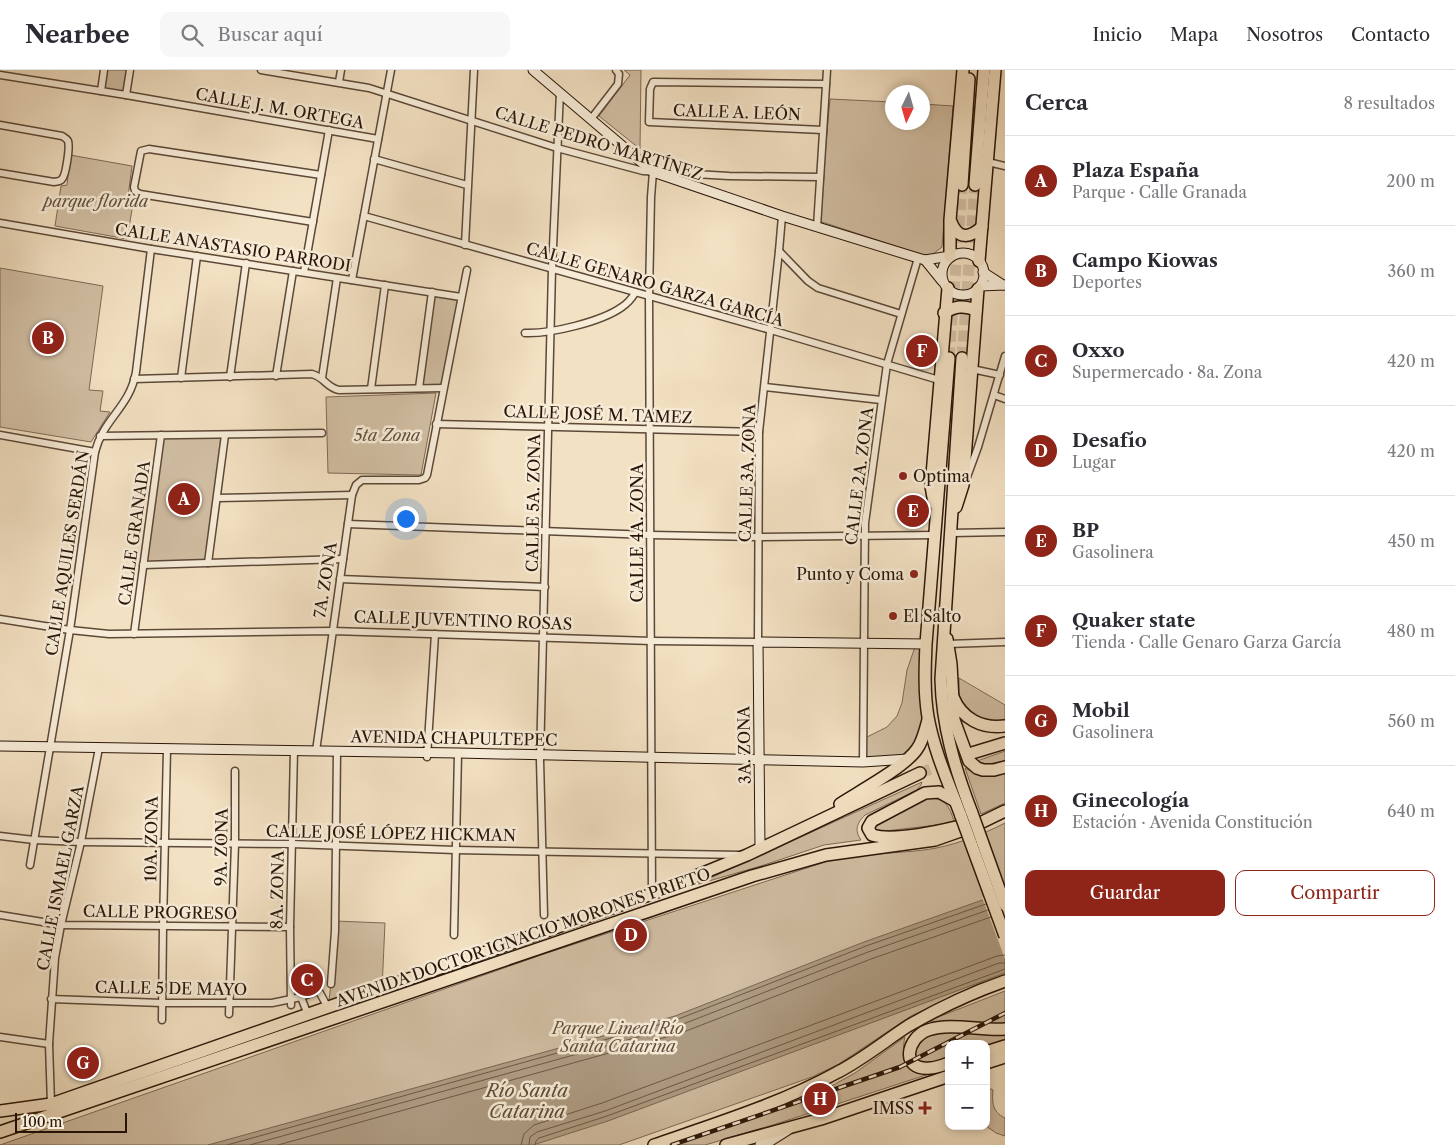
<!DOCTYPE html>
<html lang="es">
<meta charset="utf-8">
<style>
body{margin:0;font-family:"Libre Caslon Text",serif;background:#f7f7f7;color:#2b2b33}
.controls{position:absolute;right:15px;bottom:15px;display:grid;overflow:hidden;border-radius:10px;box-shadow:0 2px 8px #0003}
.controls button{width:45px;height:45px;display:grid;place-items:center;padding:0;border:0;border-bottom:1px solid #e1e1e2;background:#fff;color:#2b2b33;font:25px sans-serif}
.compass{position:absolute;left:885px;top:15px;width:45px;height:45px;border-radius:50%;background:#fff;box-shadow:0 2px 8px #0003;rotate:185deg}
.scale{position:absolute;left:15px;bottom:12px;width:112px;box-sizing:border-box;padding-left:5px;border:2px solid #291508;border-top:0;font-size:14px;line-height:18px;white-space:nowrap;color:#291508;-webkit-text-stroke:4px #f7ecd8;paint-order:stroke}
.you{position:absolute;left:405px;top:448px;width:18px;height:18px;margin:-12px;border:4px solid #fff;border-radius:50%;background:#1a73e8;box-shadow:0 0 0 8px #1a73e833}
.badge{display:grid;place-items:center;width:32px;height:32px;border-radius:50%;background:#8f2418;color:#fff;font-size:16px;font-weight:700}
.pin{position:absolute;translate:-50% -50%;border:2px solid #fff;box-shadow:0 1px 5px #0006}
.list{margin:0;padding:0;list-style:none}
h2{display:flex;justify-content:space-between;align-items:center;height:65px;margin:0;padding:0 20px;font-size:21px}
h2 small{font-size:16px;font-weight:400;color:#7c7c81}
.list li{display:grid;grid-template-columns:32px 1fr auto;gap:15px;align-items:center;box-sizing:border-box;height:90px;padding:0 20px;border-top:1px solid #e1e1e2}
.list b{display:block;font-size:19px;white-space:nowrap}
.list p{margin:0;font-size:16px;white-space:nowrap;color:#7c7c81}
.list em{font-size:16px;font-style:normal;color:#7c7c81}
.actions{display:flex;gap:10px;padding:15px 20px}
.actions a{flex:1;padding:11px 0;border:1px solid #8f2418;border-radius:10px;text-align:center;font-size:18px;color:#8f2418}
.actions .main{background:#8f2418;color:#fff}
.icon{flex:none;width:28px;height:28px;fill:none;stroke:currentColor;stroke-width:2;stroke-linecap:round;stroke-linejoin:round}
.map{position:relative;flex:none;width:1005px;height:1075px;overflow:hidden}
header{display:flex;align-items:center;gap:30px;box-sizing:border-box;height:70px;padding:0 25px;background:#fff;border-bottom:1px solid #e1e1e2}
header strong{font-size:24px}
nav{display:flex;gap:28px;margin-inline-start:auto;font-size:18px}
.search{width:350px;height:45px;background:#f7f7f7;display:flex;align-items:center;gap:12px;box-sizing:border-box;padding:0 18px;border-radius:10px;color:#7c7c81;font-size:19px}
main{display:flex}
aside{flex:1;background:#fff}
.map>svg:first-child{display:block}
.green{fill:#d1bea3;stroke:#7d6a56}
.water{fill:#ae9c83;stroke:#796652}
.pier{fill:#f3e1c3}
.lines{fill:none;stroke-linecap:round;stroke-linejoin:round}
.shore{stroke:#6c5846;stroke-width:1}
.highway-tunnel{stroke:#d5c2a7;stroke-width:11;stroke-dasharray:11 5.5;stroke-linecap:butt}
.street-casing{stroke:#5c4837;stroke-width:9}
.secondary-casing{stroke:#291508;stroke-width:11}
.highway-casing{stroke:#291508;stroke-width:14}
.street{stroke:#f7ecd8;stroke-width:6}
.secondary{stroke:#f7ecd8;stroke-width:9}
.highway{stroke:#f3e1c3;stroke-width:11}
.rail-casing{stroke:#291508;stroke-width:4.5}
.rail{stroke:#f7ecd8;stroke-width:2.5;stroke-dasharray:8;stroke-linecap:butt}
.highway-bridge-casing{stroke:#291508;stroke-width:14;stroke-linecap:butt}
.highway-bridge{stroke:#f3e1c3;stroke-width:11}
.poi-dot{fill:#8f2418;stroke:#f7ecd8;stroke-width:2}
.labels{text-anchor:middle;stroke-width:5;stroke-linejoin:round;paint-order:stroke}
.street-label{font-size:16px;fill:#291508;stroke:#f7ecd8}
.park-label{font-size:16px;font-style:italic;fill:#64503e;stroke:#f7ecd8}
.poi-label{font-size:16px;fill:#291508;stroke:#f7ecd8;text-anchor:start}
.water-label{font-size:18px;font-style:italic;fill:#5e4b39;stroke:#f7ecd8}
</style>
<header>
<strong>Nearbee</strong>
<div class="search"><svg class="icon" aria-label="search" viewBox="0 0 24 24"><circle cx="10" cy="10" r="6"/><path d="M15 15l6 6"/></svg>Buscar aquí</div>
<nav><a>Inicio</a><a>Mapa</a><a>Nosotros</a><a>Contacto</a></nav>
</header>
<main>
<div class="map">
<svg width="1005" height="1075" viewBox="0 0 1005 1075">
<rect width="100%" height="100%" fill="#f3e1c3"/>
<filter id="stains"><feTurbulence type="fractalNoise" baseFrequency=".004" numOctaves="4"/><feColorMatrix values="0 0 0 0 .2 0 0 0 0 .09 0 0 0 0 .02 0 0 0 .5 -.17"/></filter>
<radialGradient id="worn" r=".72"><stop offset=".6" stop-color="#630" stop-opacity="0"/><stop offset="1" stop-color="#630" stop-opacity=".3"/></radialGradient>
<g class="green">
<path d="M104,0H130L126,25L101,21Z"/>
<path d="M624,0H641L640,79L599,46L630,5Z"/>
<path d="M830,29L892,32V52H922L923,34L953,36L942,177L929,187L819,151Z"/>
<path d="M70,85L132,96L128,127L134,128L127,169L55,156L61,116L67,115Z"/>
<path d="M0,198L103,216L89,320L103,321L100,341L110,342L91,372L0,357Z"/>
<path d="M432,222L461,227L443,318H419Z"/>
<path d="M436,323L421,405L328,403L326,327Z"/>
<path d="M161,365H225L208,493L143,495Z"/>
<path d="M916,574H926L928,649L908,689L863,692V669L887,657L897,646L902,633L907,600Z"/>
<path d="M959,608L1005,635V649L996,652L974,648L959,630Z"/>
<path d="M1005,681V691L982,695L977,691Z"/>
<path d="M965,698C982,707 987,706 1005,701V733L981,744Z"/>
<path d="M922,712L921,715L917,720L865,745C857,753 854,760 861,770L824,775L761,796L695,815Z"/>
<path d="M925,728C947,728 948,735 955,753L876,762L873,760L874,755Z"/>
<path d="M1005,753V901L911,946L839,994L812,1007L619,1075H0L541,885L828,791C859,783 892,784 924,780C950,777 982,765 1005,753Z"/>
<path d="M335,851L385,853L382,919L328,938L331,914Z"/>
<path d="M1005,921V954L993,955L928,951Z"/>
<path d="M940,961L1005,964V971L986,977V974H949V989C936,993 924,998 914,986C917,968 924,967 940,961Z"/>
<path d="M905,967C900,987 908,1000 929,1004L773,1055L705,1075H661L729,1052L788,1036L828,1018L855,1003Z"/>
<path d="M986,1017L993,1020C992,1032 992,1042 1005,1048V1066L996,1063L986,1056Z"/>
</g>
<path class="water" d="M1005,822V903L608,1051L533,1075H208L675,946L864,872Z"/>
<path class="pier" d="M1005,819V889L982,827Z"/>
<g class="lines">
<g class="shore">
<path d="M227,1075L676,950L866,876L986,834"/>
<path d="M250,1075L678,956L868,882L988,840"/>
<path d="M278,1075L681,963L871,889L991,847"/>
<path d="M521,1075L524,1064L534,1055L602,1033L997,886L1005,885"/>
<path d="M529,1075L530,1067L537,1062L605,1041L999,893H1005"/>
<path d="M535,1075L536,1071L539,1068L607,1046L1005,899"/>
</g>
<g class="highway-tunnel">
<path d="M949,288L962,115"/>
<path d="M962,288L975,115"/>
<path d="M920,703L972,683"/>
</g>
<g class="street-casing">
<g id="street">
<path d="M261,0L369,18L557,78L643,101L729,106L820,107"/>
<path d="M0,5L126,25L378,69"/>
<path d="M339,12L341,0"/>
<path d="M101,21L104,0"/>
<path d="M126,25L130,0"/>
<path d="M591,49L618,14L619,4L616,0"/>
<path d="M0,55L62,66C65,68 66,68 68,71C70,77 66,105 62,109C60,112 57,111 54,112L0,103"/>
<path d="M823,60L649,52L650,19L653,12L826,14"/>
<path d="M374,89L467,115"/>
<path d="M988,92L1005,96"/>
<path d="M364,146L771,260L939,310"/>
<path d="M313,152L140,124L135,121L134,117L141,81L149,79L321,105"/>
<path d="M0,153L151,179L461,227"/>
<path d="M817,157L827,0"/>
<path d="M465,175L474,0"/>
<path d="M779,181L808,211L818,218L901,244"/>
<path d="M304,202L329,60"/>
<path d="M352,210L391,0"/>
<path d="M525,263C550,264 601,252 622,237C628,233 632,228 635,223"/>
<path d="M972,299L1000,305"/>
<path d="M276,306L293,201"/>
<path d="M230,307L246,193"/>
<path d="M181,308L197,186"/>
<path d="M322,308L337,208"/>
<path d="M134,309L312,304C324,307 327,318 339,320L443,318"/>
<path d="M765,317L881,330"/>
<path d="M419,318L432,222"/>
<path d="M371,319L385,215"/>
<path d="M994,325L1005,329"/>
<path d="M436,354L759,362"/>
<path d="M0,365L95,382"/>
<path d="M100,366L322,363"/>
<path d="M967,407L978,377L1005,286"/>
<path d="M217,428L352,425"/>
<path d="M348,454L651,465L758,467L935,465"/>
<path d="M951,463L1005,462"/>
<path d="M208,493L225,365"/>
<path d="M143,495L343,489"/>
<path d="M340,509L545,517"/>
<path d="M0,549L70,560L109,564L332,561L652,571L758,572L759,362L779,181L782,146"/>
<path d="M134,564L161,365"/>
<path d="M948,574L1005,572"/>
<path d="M316,681L352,425L356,415L362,410H419L425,408L427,405L467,200"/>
<path d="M427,687L435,564"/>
<path d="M863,692L865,453L887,294L918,188"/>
<path d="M0,766L34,770L81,772L292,774L455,780L741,785"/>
<path d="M30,795L70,560L95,382C103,349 130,337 136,302L151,179"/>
<path d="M652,824L649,226L651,127L653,102"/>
<path d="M0,845L61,855L290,857"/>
<path d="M544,845L540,690L552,199L560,22"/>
<path d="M454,865L458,683"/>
<path d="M331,914L335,861L337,681"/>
<path d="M51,929L162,933H272L301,927"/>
<path d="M291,935L290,857L294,680"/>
<path d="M229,944L235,774V701"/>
<path d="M308,945L301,927L317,921L320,923L328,938"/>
<path d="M162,950L163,856L167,679"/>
<path d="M0,967L49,974"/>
<path d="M51,1034L49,974L55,888L61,855L81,772L99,678"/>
</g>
</g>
<g class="secondary-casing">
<g id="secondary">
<path d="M533,0L653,102L782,146L918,188L925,190L950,186"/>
<circle cx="963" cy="204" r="21"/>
<path d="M925,190L942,211"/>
<path d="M983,202L1003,215"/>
<path d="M980,216L1005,215"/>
<path d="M0,676L458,683L863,692L908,689"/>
<path d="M760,778L758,572L926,574"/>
<path d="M760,1075L769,1072L788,1060"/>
</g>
</g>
<g class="highway-casing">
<g id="highway">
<path d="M962,115L969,9"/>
<path d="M975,115L984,0"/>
<path d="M951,152C958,170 970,168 982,157"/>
<path d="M950,186V150L963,0"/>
<path d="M979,191L995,0"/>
<path d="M944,243C955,236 964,235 976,240"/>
<path d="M949,288L926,574C925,598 924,623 928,647C934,681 949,714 961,746"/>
<path d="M962,288L941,609C942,656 955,699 972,743"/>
<path d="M934,433L931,416L932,405L948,218"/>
<path d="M956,437L963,415L978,219"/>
<path d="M947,569L951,594L954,650L969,691L977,698L983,700H994L1005,697"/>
<path d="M953,627C962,649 982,659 1005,656"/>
<path d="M972,683L1005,673"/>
<path d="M955,731L939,722L925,723L872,751L868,758L872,765C892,771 935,762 956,757"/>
<path d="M840,734C860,721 905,697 917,679C923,671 925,660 928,650"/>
<path d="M986,982L1005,976"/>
<path d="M949,993C943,995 936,998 930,998C900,1001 906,968 928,960C950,952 982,961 1005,959"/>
<path d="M986,993L1005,987"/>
<path d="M0,1041L51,1034L652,824L747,785L920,703"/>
<path d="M0,1062L752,806L826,785L935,770L972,757L1005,741"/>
<path d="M654,1075C715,1054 782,1033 838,1002C863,989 885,971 908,956C939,938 971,923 1005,911"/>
<path d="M726,1075L821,1049L949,1006"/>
</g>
</g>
<use href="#street" class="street"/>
<use href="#secondary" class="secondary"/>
<use href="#highway" class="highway"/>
<g class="rail-casing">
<path id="rail" d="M672,1075L900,997L1005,943"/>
</g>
<use href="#rail" class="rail"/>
<g class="highway-bridge-casing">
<g id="highway-bridge">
<path d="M972,743L1005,835"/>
<path d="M961,746L1005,866"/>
</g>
</g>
<use href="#highway-bridge" class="highway-bridge"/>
</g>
<g class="poi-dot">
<circle cx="903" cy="406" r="5"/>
<circle cx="914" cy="504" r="5"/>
<circle cx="893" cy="546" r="5"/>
<path d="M922.5 1030.5h5v5h5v5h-5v5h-5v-5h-5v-5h5z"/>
</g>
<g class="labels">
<g class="street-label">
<text transform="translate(280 38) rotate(10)" y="6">CALLE J. M. ORTEGA</text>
<text transform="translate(737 42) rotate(2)" y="6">CALLE A. LEÓN</text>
<text transform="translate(599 73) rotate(17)" y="6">CALLE PEDRO MARTÍNEZ</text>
<text transform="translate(233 177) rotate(9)" y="6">CALLE ANASTASIO PARRODI</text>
<text transform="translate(655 214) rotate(16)" y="6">CALLE GENARO GARZA GARCÍA</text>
<text transform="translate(598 344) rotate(2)" y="6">CALLE JOSÉ M. TAMEZ</text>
<text transform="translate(747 403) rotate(-88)" y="6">CALLE 3A. ZONA</text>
<text transform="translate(859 406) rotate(-83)" y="6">CALLE 2A. ZONA</text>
<text transform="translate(533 433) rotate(-89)" y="6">CALLE 5A. ZONA</text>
<text transform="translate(134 463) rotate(-82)" y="6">CALLE GRANADA</text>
<text transform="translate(637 463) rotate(-90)" y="6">CALLE 4A. ZONA</text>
<text transform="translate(67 483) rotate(-81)" y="6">CALLE AQUILES SERDÁN</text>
<text transform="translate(325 510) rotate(-81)" y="6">7A. ZONA</text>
<text transform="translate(463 550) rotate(2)" y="6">CALLE JUVENTINO ROSAS</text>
<text transform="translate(454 668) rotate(1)" y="6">AVENIDA CHAPULTEPEC</text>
<text transform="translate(744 675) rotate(-91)" y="6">3A. ZONA</text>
<text transform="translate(391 763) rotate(1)" y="6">CALLE JOSÉ LÓPEZ HICKMAN</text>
<text transform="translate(151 769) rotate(-89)" y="6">10A. ZONA</text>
<text transform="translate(221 777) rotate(-89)" y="6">9A. ZONA</text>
<text transform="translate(60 808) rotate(-79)" y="6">CALLE ISMAEL GARZA</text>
<text transform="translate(277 820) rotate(-89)" y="6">8A. ZONA</text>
<text transform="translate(160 842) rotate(1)" y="6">CALLE PROGRESO</text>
<text transform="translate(523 867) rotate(-19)" y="6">AVENIDA DOCTOR IGNACIO MORONES PRIETO</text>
<text transform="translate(171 918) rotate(1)" y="6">CALLE 5 DE MAYO</text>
</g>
<g class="park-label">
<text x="96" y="137">parque florida</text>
<text x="387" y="371">5ta Zona</text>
<text x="618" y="964">Parque Lineal Río<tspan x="618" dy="18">Santa Catarina</tspan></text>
</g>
<g class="poi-label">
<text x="913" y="412">Optima</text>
<text x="904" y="510" text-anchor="end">Punto y Coma</text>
<text x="903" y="552">El Salto</text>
<text x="914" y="1044" text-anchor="end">IMSS</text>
</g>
<g class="water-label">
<text x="527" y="1027">Río Santa<tspan x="527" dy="21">Catarina</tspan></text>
</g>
</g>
<rect width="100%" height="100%" filter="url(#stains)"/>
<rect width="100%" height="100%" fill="url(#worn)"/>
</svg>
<div class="controls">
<button>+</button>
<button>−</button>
</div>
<svg class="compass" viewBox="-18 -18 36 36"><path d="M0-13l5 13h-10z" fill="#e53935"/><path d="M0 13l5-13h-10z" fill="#7c7c81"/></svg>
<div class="scale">100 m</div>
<div class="you"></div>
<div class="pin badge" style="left:184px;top:429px">A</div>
<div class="pin badge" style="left:48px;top:268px">B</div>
<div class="pin badge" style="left:307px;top:910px">C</div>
<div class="pin badge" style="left:631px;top:865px">D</div>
<div class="pin badge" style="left:913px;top:441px">E</div>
<div class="pin badge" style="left:922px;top:281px">F</div>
<div class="pin badge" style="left:83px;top:993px">G</div>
<div class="pin badge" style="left:820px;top:1029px">H</div>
</div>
<aside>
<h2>Cerca<small>8 resultados</small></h2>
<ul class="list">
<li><span class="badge">A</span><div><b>Plaza España</b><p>Parque · Calle Granada</p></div><em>200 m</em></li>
<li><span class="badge">B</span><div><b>Campo Kiowas</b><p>Deportes</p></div><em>360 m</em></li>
<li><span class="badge">C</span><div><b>Oxxo</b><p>Supermercado · 8a. Zona</p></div><em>420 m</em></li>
<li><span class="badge">D</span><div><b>Desafío</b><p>Lugar</p></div><em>420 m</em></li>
<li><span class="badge">E</span><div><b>BP</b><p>Gasolinera</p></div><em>450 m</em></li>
<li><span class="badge">F</span><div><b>Quaker state</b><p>Tienda · Calle Genaro Garza García</p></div><em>480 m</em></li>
<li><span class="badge">G</span><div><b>Mobil</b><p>Gasolinera</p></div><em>560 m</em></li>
<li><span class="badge">H</span><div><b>Ginecología</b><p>Estación · Avenida Constitución</p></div><em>640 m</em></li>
</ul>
<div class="actions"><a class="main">Guardar</a><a>Compartir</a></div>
</aside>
</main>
